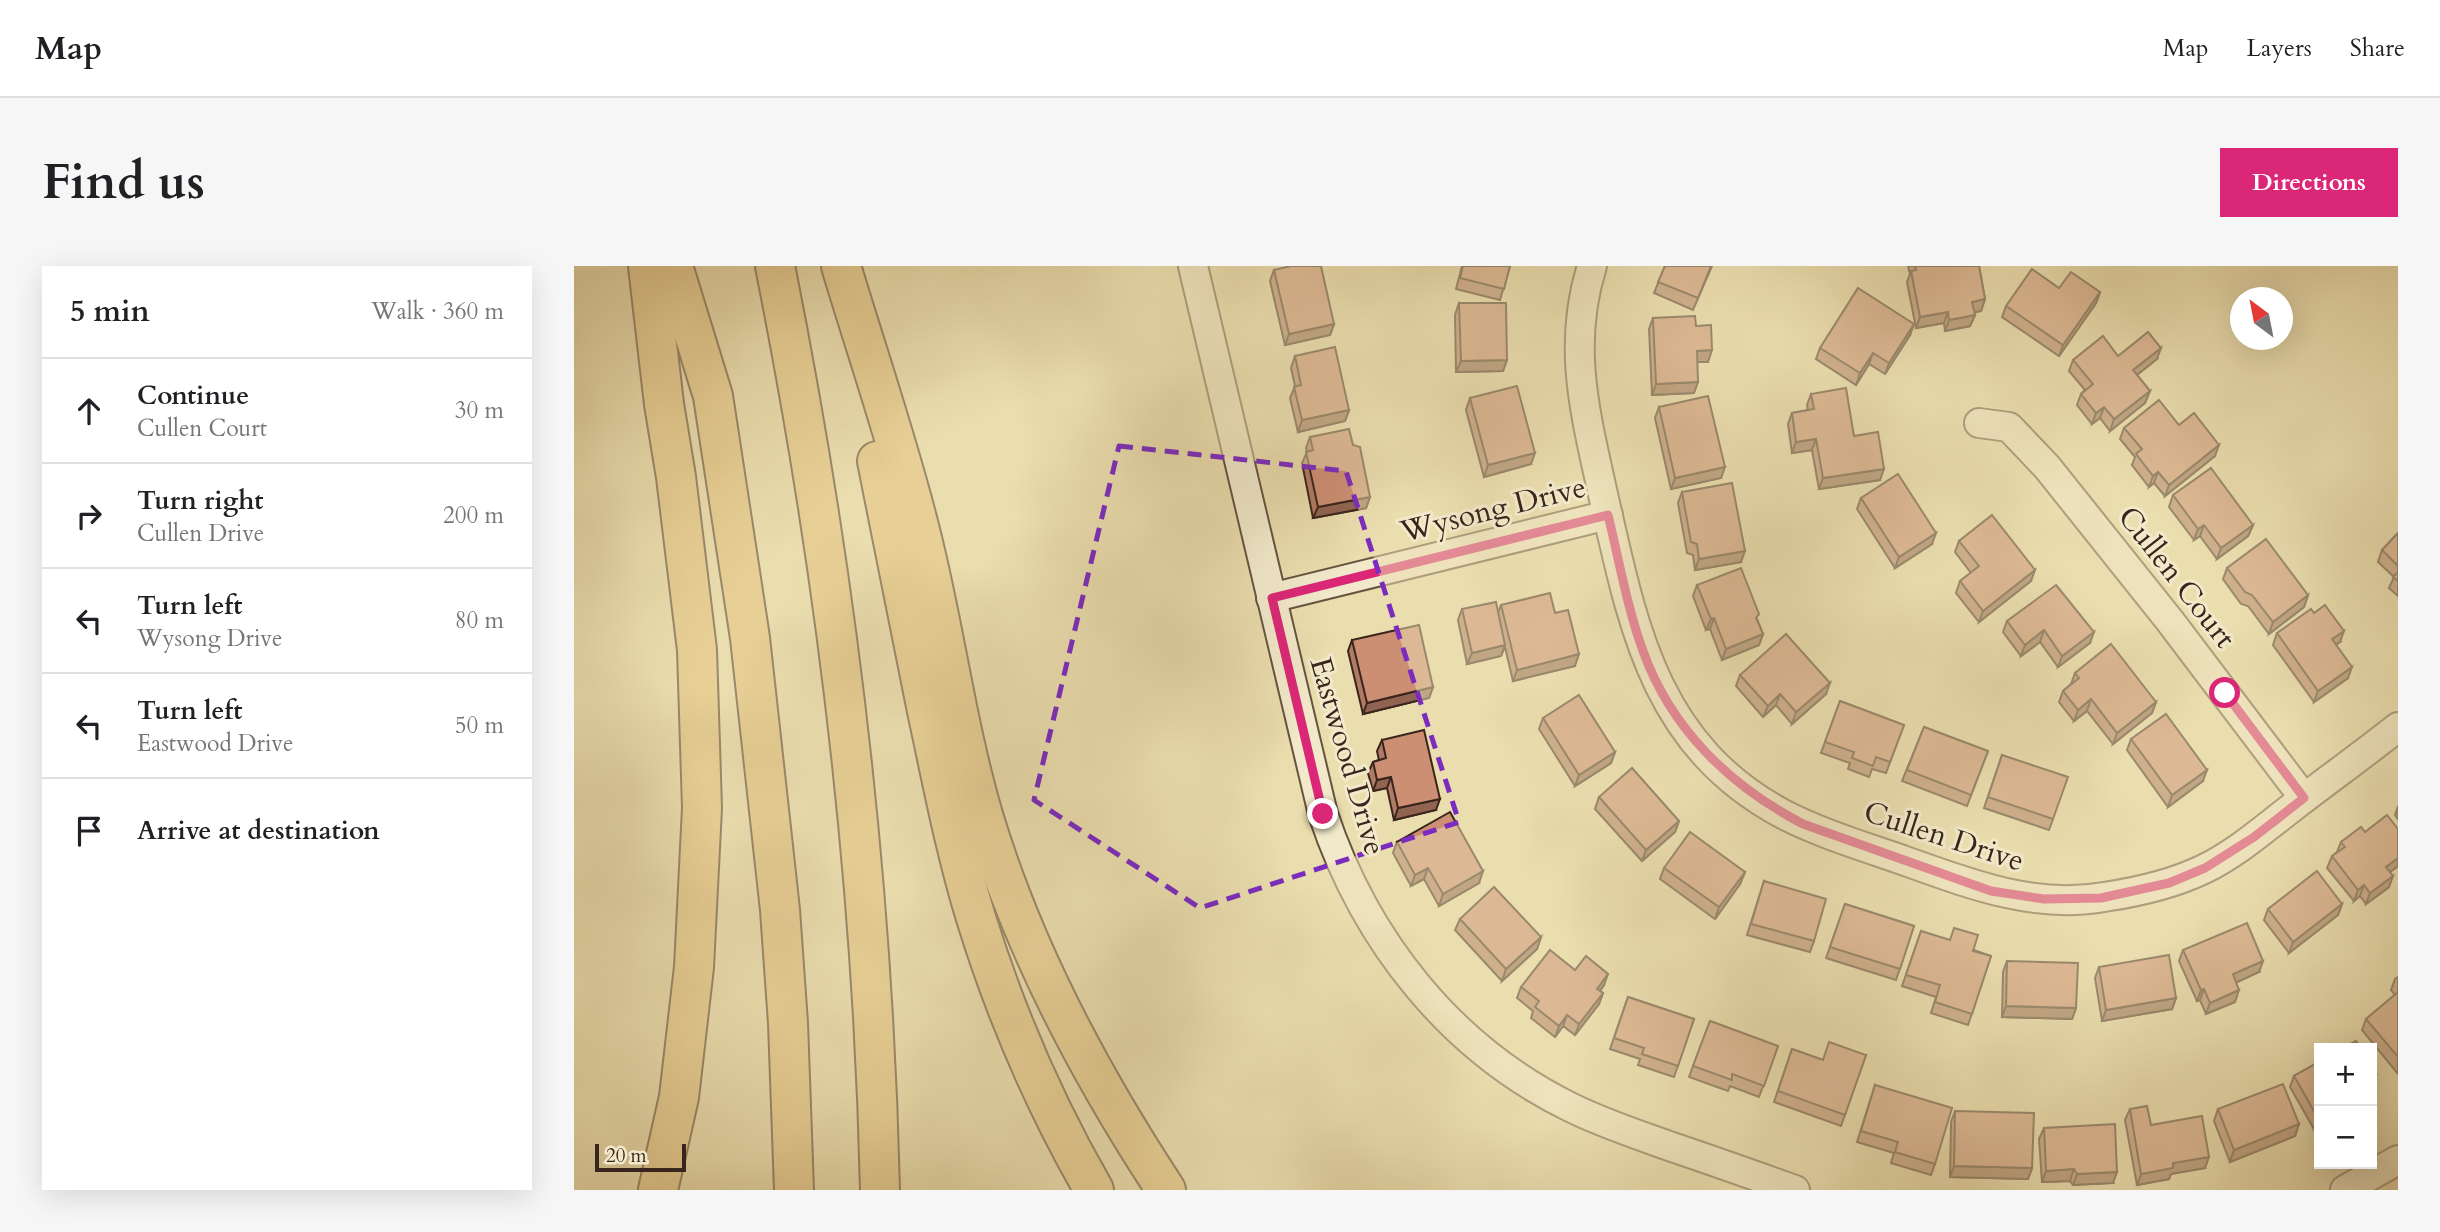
<!DOCTYPE html>
<meta charset="utf-8">
<style>
body{margin:0;font-family:Cardo,serif;background:#f6f6f6;color:#202124}
.controls{position:absolute;right:21px;bottom:21px;display:grid;overflow:hidden;border-radius:0px;box-shadow:0 7px 28px #0002}
.controls button{width:63px;height:63px;display:grid;place-items:center;padding:0;border:0;border-bottom:2px solid #e0e0e0;background:#fff;color:#202124;font:35px sans-serif}
.compass{position:absolute;left:1656px;top:21px;width:63px;height:63px;border-radius:50%;background:#fff;box-shadow:0 7px 28px #0002;rotate:328deg}
.scale{position:absolute;left:21px;bottom:18px;width:91px;box-sizing:border-box;padding-left:7px;border:4px solid #3a251c;border-top:0;font-size:19px;line-height:24px;white-space:nowrap;color:#3a251c;-webkit-text-stroke:5px #f1e9ca;paint-order:stroke}
.stop{position:absolute;width:21px;height:21px;margin:-16px;border:5px solid #db2777;border-radius:50%;background:#fff}
.stop.end{background:#db2777;border-color:#fff;box-shadow:0 2px 7px #0008}
.list{margin:0;padding:0;list-style:none}
h2{display:flex;justify-content:space-between;align-items:center;height:91px;margin:0;padding:0 28px;font-size:30px}
h2 small{font-size:23px;font-weight:400;color:#757577}
.list li{display:grid;grid-template-columns:46px 1fr auto;gap:21px;align-items:center;box-sizing:border-box;height:105px;padding:0 28px;border-top:2px solid #e0e0e0}
.list b{display:block;font-size:26px;white-space:nowrap}
.list p{margin:0;font-size:23px;white-space:nowrap;color:#757577}
.list em{font-size:23px;font-style:normal;color:#757577}
.icon{flex:none;width:38px;height:38px;fill:none;stroke:currentColor;stroke-width:2;stroke-linecap:round;stroke-linejoin:round}
.map{position:relative;flex:none;width:1824px;height:924px;overflow:hidden;border-radius:0px}
header{display:flex;align-items:center;gap:42px;box-sizing:border-box;height:98px;padding:0 35px;background:#fff;border-bottom:2px solid #e0e0e0}
header strong{font-size:33px}
nav{display:flex;gap:38px;margin-inline-start:auto;font-size:24px}
.intro{display:flex;align-items:center;justify-content:space-between;box-sizing:border-box;height:168px;padding:0 42px}
h1{margin:0;font-size:49px}
.button{padding:18px 32px;border-radius:0px;background:#db2777;color:#fff;font-size:24px;font-weight:700}
main{display:flex;gap:42px;padding:0 42px}
aside{flex:1;background:#fff;border-radius:0px;box-shadow:0 7px 28px #0002}
.map>svg:first-child{display:block}
.lines{fill:none;stroke-linecap:round;stroke-linejoin:round}
.minor-casing{stroke:#665340;stroke-width:32}
.motorway-casing{stroke:#3a251c;stroke-width:42}
.minor{stroke:#f1e9ca;stroke-width:28}
.motorway{stroke:#e5be77;stroke-width:38}
.wall{fill:#b07b64;stroke:#3a251c;stroke-width:2}
.shaded-wall{fill:#906451;stroke:#3a251c;stroke-width:2}
.building{fill:#cd8f74;stroke:#3a251c;stroke-width:2}
.route{stroke:#db2777;stroke-width:9}
.marked{fill:none;stroke:#7b2cbf;stroke-width:5;stroke-dasharray:14 9;stroke-linejoin:round}
.labels{text-anchor:middle;stroke-width:6;stroke-linejoin:round;paint-order:stroke}
.street-label{font-size:30px;fill:#3a251c;stroke:#f1e9ca}
</style>
<header>
<strong>Map</strong>
<nav><a>Map</a><a>Layers</a><a>Share</a></nav>
</header>
<div class="intro"><h1>Find us</h1><a class="button">Directions</a></div>
<main>
<aside>
<h2>5 min<small>Walk · 360 m</small></h2>
<ul class="list">
<li><svg class="icon" aria-label="ahead" viewBox="0 0 24 24"><path d="M12 20V5M6 11l6-6 6 6"/></svg><div><b>Continue</b><p>Cullen Court</p></div><em>30 m</em></li>
<li><svg class="icon" aria-label="right" viewBox="0 0 24 24"><path d="M7 20v-9h11M14 6l5 5-5 5"/></svg><div><b>Turn right</b><p>Cullen Drive</p></div><em>200 m</em></li>
<li><svg class="icon" aria-label="left" viewBox="0 0 24 24"><path d="M17 20v-9H6M10 6l-5 5 5 5"/></svg><div><b>Turn left</b><p>Wysong Drive</p></div><em>80 m</em></li>
<li><svg class="icon" aria-label="left" viewBox="0 0 24 24"><path d="M17 20v-9H6M10 6l-5 5 5 5"/></svg><div><b>Turn left</b><p>Eastwood Drive</p></div><em>50 m</em></li>
<li><svg class="icon" aria-label="arrive" viewBox="0 0 24 24"><path d="M6 21V4h12l-3 4 3 4H6"/></svg><div><b>Arrive at destination</b></div></li>
</ul>
</aside>
<div class="map">
<svg width="1824" height="924" viewBox="0 0 1824 924">
<rect width="100%" height="100%" fill="#eaddae"/>
<filter id="stains"><feTurbulence type="fractalNoise" baseFrequency=".00286" numOctaves="4"/><feColorMatrix values="0 0 0 0 .2 0 0 0 0 .09 0 0 0 0 .02 0 0 0 .5 -.17"/></filter>
<radialGradient id="worn" r=".72"><stop offset=".6" stop-color="#630" stop-opacity="0"/><stop offset="1" stop-color="#630" stop-opacity=".3"/></radialGradient>
<g class="lines">
<g class="minor-casing">
<g id="minor">
<path d="M619,0L749,548C791,674 876,782 996,841C1028,857 1062,868 1095,880C1137,894 1179,909 1221,924"/>
<path d="M1018,0C993,79 1011,146 1028,224C1058,354 1077,476 1207,547C1247,568 1292,581 1334,596C1398,619 1462,643 1530,631C1564,626 1599,618 1630,603C1663,587 1691,562 1720,540C1755,513 1790,488 1824,461"/>
<path d="M1405,157L1435,161L1473,201L1596,355L1730,532"/>
<path d="M697,332L1034,249"/>
<path d="M1771,924L1824,894"/>
</g>
</g>
<g class="motorway-casing">
<g id="motorway">
<path d="M74,0L90,138L102,211L123,384L128,542L120,701L105,831L84,924"/>
<path d="M99,0L139,130L176,372L206,644L214,757L220,924"/>
<path d="M201,0C262,305 299,613 306,924"/>
<path d="M267,0C292,83 320,165 342,249C369,348 380,450 409,549C449,683 515,807 592,924"/>
<path d="M303,195C320,279 337,362 353,445C368,514 381,584 402,652C431,746 471,839 520,924"/>
</g>
</g>
<use href="#minor" class="minor"/>
<use href="#motorway" class="motorway"/>
</g>
<g class="wall">
<path d="M888,0H936L926,34L882,23Z"/>
<path d="M1091,0H1138L1119,44L1080,27Z"/>
<path d="M1334,0H1405L1411,33L1407,45L1400,46L1401,49L1396,60L1371,65L1370,57L1342,62L1333,16L1336,8Z"/>
<path d="M700,4L760,58L756,69L711,79L696,15Z"/>
<path d="M1485,22L1526,26L1522,37L1485,90L1428,51L1432,40Z"/>
<path d="M885,37L933,94L929,105L882,106L881,49Z"/>
<path d="M1079,52L1122,60L1134,96H1123L1120,127L1078,129L1075,63Z"/>
<path d="M1336,69L1311,108L1295,98L1282,119L1242,93L1246,82Z"/>
<path d="M721,90L775,144L771,155L724,166L716,132L721,120L717,102Z"/>
<path d="M1544,90L1583,93L1563,109L1576,125L1571,137L1536,165L1526,152L1518,158L1503,139L1507,128L1511,124L1495,105L1499,94Z"/>
<path d="M1237,128L1280,170L1306,214L1245,223L1238,184L1218,187L1214,158L1218,147L1234,144L1233,139Z"/>
<path d="M896,132L957,198L910,211L892,144Z"/>
<path d="M1085,141L1147,212L1097,223L1081,152Z"/>
<path d="M1605,159L1641,190L1591,230L1580,217L1575,221L1558,199L1561,191L1546,173L1550,162Z"/>
<path d="M736,171L796,231L792,242L739,252L728,197L733,186L732,182Z"/>
<path d="M1108,226L1167,296L1121,304L1119,289L1113,287L1104,237Z"/>
<path d="M1599,229L1679,259L1674,270L1643,293L1626,270L1620,274L1595,241Z"/>
<path d="M1287,232L1358,278L1321,302L1283,243Z"/>
<path d="M1824,267V330L1815,322L1820,311L1804,296L1808,284Z"/>
<path d="M1385,275L1457,315L1405,356L1382,327L1386,315L1397,307L1381,286Z"/>
<path d="M1653,302L1734,329L1730,341L1695,368L1674,340L1667,338L1649,313Z"/>
<path d="M1123,319L1183,353L1189,368L1185,379L1148,394L1136,363L1132,364L1119,330Z"/>
<path d="M927,339L981,347L1001,400L939,415L931,381L927,390L893,398L884,354L888,343L924,347Z"/>
<path d="M1433,355L1516,377L1484,401L1466,376L1447,390L1429,366Z"/>
<path d="M1703,367L1766,376L1762,378L1774,412L1740,436L1699,379Z"/>
<path d="M778,374L859,421L855,432L789,448L774,385Z"/>
<path d="M1501,407L1582,436L1578,447L1539,478L1513,445L1500,455L1485,436L1489,425L1497,418Z"/>
<path d="M1166,409L1252,428L1218,458L1202,439L1189,451L1162,420Z"/>
<path d="M1266,435L1330,459L1312,507L1298,503L1295,511L1274,503L1276,497L1247,487Z"/>
<path d="M969,452L1041,486L1037,497L1001,520L965,463Z"/>
<path d="M1350,461L1414,485L1393,540L1328,515Z"/>
<path d="M1557,473L1629,515L1594,541L1553,484Z"/>
<path d="M808,474L862,544L820,554L813,522L799,525L794,507L799,496L805,494L803,485Z"/>
<path d="M1428,489L1479,553L1475,564L1410,542Z"/>
<path d="M1025,531L1105,555L1101,566L1068,595L1021,543Z"/>
<path d="M1824,540V553L1821,549Z"/>
<path d="M1824,563V600L1816,606L1815,621L1792,638L1786,630L1780,635L1753,602L1758,590L1763,586L1767,576L1791,566Z"/>
<path d="M823,576L905,617L865,640L850,613L837,620L819,587Z"/>
<path d="M1090,602L1171,606L1166,618L1141,653L1086,613Z"/>
<path d="M1190,615L1240,675L1236,686L1173,669Z"/>
<path d="M1271,638L1340,660L1322,714L1252,692Z"/>
<path d="M1768,638L1764,649L1715,687L1690,654L1694,643Z"/>
<path d="M886,653L967,671L963,683L928,715L881,664Z"/>
<path d="M1347,665L1417,690L1394,759L1357,747L1362,731L1328,720Z"/>
<path d="M1609,684L1685,706L1662,716L1661,736L1632,748L1626,734L1623,735L1605,695Z"/>
<path d="M1433,695L1502,742L1498,753L1428,751L1429,706Z"/>
<path d="M1525,701L1602,732L1598,743L1528,755L1521,712Z"/>
<path d="M1001,704L1030,719L1026,725L1029,727L1025,738L1001,769L989,760L981,771L957,752L959,745L943,732L947,721Z"/>
<path d="M1824,711V808L1788,764L1792,753L1821,729L1817,724L1821,713Z"/>
<path d="M1054,731L1120,753L1100,811L1064,799L1066,793L1036,783Z"/>
<path d="M1136,755L1204,780L1185,831L1156,820L1154,825L1115,811Z"/>
<path d="M1218,783L1249,794L1292,789L1267,860L1200,836Z"/>
<path d="M1745,796V860L1740,863L1716,821L1720,810Z"/>
<path d="M1301,819L1361,898L1357,909L1317,897L1320,887L1283,876Z"/>
<path d="M1556,843L1577,859L1631,902L1597,908L1595,913L1563,919L1551,854Z"/>
<path d="M1644,843L1725,858L1721,870L1656,896L1640,855Z"/>
<path d="M1381,845L1458,902L1454,913L1376,911L1377,856Z"/>
<path d="M1470,862L1539,917L1499,919L1496,915L1468,916L1465,873Z"/>
</g>
<g class="shaded-wall">
<path d="M1526,26L1522,37L1485,90L1489,79Z"/>
<path d="M1411,33L1407,45L1394,47L1398,36Z"/>
<path d="M1374,46L1370,57L1342,62L1346,51Z"/>
<path d="M1401,49L1396,60L1371,65L1375,54Z"/>
<path d="M760,58L756,69L711,79L715,68Z"/>
<path d="M1340,58L1336,69L1311,108L1315,97Z"/>
<path d="M1587,82L1583,93L1555,115L1559,104Z"/>
<path d="M1138,84L1134,96H1119L1123,85Z"/>
<path d="M1299,87L1295,98L1282,119L1286,107Z"/>
<path d="M933,94L929,105L882,106L887,95Z"/>
<path d="M1124,116L1120,127L1078,129L1082,118Z"/>
<path d="M1576,125L1571,137L1536,165L1540,153Z"/>
<path d="M1530,141L1526,152L1518,158L1522,147Z"/>
<path d="M775,144L771,155L724,166L728,154Z"/>
<path d="M1242,173L1238,184L1218,187L1222,176Z"/>
<path d="M1645,179L1641,190L1591,230L1595,219Z"/>
<path d="M961,187L957,198L910,211L914,199Z"/>
<path d="M1151,201L1147,212L1097,223L1101,212Z"/>
<path d="M1310,203L1306,214L1245,223L1249,212Z"/>
<path d="M1584,206L1580,217L1575,221L1579,210Z"/>
<path d="M796,231L792,242L739,252L744,241Z"/>
<path d="M1630,259L1626,270L1620,274L1624,263Z"/>
<path d="M1679,259L1674,270L1643,293L1647,282Z"/>
<path d="M1362,267L1358,278L1321,302L1325,291Z"/>
<path d="M1171,285L1167,296L1121,304L1125,293Z"/>
<path d="M1461,304L1457,315L1405,356L1409,345Z"/>
<path d="M1734,329L1730,341L1695,368L1699,356Z"/>
<path d="M1140,352L1136,363L1132,364L1137,353Z"/>
<path d="M1470,364L1466,376L1447,390L1451,379Z"/>
<path d="M1770,365L1766,376L1754,384L1758,373Z"/>
<path d="M1520,366L1516,377L1484,401L1488,390Z"/>
<path d="M1189,368L1185,379L1148,394L1152,383Z"/>
<path d="M931,379L927,390L893,398L898,387Z"/>
<path d="M1005,388L1001,400L939,415L943,404Z"/>
<path d="M1778,401L1774,412L1740,436L1744,425Z"/>
<path d="M1256,417L1252,428L1218,458L1222,446Z"/>
<path d="M859,421L855,432L789,448L793,437Z"/>
<path d="M1206,428L1202,439L1189,451L1194,440Z"/>
<path d="M1517,433L1513,445L1500,455L1504,444Z"/>
<path d="M1582,436L1578,447L1539,478L1543,467Z"/>
<path d="M1041,486L1037,497L1001,520L1005,509Z"/>
<path d="M1633,504L1629,515L1594,541L1598,529Z"/>
<path d="M817,511L813,522L799,525L803,514Z"/>
<path d="M866,533L862,544L820,554L824,542Z"/>
<path d="M1105,555L1101,566L1068,595L1072,584Z"/>
<path d="M1824,592V600L1808,612L1812,601Z"/>
<path d="M854,602L850,613L837,620L841,609Z"/>
<path d="M909,605L905,617L865,640L869,628Z"/>
<path d="M1171,606L1166,618L1141,653L1145,641Z"/>
<path d="M1819,610L1815,621L1792,638L1796,627Z"/>
<path d="M1790,619L1786,630L1780,635L1784,624Z"/>
<path d="M1768,638L1764,649L1715,687L1719,676Z"/>
<path d="M967,671L963,683L928,715L932,703Z"/>
<path d="M1689,695L1685,706L1655,720L1659,708Z"/>
<path d="M1034,708L1030,719L1019,734L1023,723Z"/>
<path d="M1630,723L1626,734L1623,735L1627,724Z"/>
<path d="M1665,724L1661,736L1632,748L1636,737Z"/>
<path d="M1029,727L1025,738L1001,769L1005,758Z"/>
<path d="M1602,732L1598,743L1528,755L1532,744Z"/>
<path d="M1432,740L1502,742L1498,753L1428,751Z"/>
<path d="M993,749L989,760L981,771L985,760Z"/>
<path d="M1802,810L1798,822V813Z"/>
<path d="M1745,851V860L1740,863L1744,852Z"/>
<path d="M1725,858L1721,870L1656,896L1660,884Z"/>
<path d="M1635,891L1631,902L1597,908L1595,913L1563,919L1567,908L1599,897Z"/>
<path d="M1380,900L1458,902L1454,913L1376,911Z"/>
<path d="M1500,903L1496,915L1468,916L1472,905Z"/>
<path d="M1543,906L1539,917L1499,919L1503,908Z"/>
</g>
<g class="building">
<path d="M717,0H747L760,58L715,68L700,4Z"/>
<path d="M889,0H936L930,23L886,12Z"/>
<path d="M1091,0H1137L1124,32L1084,16Z"/>
<path d="M1341,0H1405L1411,33L1398,36L1401,49L1375,54L1374,46L1346,51L1337,5L1342,4Z"/>
<path d="M1458,3L1485,22L1497,6L1526,26L1489,79L1432,40Z"/>
<path d="M1284,22L1340,58L1315,97L1299,87L1286,107L1246,82Z"/>
<path d="M885,37H932L933,94L887,95Z"/>
<path d="M1121,50L1122,60L1137,59L1138,84L1123,85L1124,116L1082,118L1079,52Z"/>
<path d="M1574,66L1587,82L1559,104L1576,125L1540,153L1530,141L1522,147L1507,128L1519,118L1499,94L1529,70L1544,90Z"/>
<path d="M761,81L775,144L728,154L720,121L727,119L721,90Z"/>
<path d="M943,120L961,187L914,199L896,132Z"/>
<path d="M1272,122L1280,170L1304,166L1310,203L1249,212L1242,173L1222,176L1218,147L1240,143L1237,128Z"/>
<path d="M1134,130L1151,201L1101,212L1085,141Z"/>
<path d="M1585,134L1605,159L1620,147L1645,179L1595,219L1584,206L1579,210L1562,188L1568,183L1550,162Z"/>
<path d="M775,163L779,179L786,181L796,231L744,241L732,186L739,184L736,171Z"/>
<path d="M1637,202L1679,259L1647,282L1630,259L1624,263L1599,229Z"/>
<path d="M1324,208L1362,267L1325,291L1287,232Z"/>
<path d="M1158,217L1171,285L1125,293L1123,278L1117,276L1108,226Z"/>
<path d="M1418,249L1461,304L1409,345L1386,315L1405,300L1385,275Z"/>
<path d="M1824,267V300L1808,284Z"/>
<path d="M1692,273L1734,329L1699,356L1678,329L1671,326L1653,302Z"/>
<path d="M1167,302L1185,348L1182,352L1189,368L1152,383L1140,352L1137,353L1123,319Z"/>
<path d="M1824,306V315L1819,311Z"/>
<path d="M1482,319L1520,366L1488,390L1470,364L1451,379L1433,355Z"/>
<path d="M976,327L981,347L994,344L1005,388L943,404L927,339Z"/>
<path d="M922,336L931,379L898,387L888,343Z"/>
<path d="M1751,339L1770,365L1758,373L1778,401L1744,425L1703,367L1737,343L1740,347Z"/>
<path d="M845,359L859,421L793,437L778,374Z"/>
<path d="M1212,368L1256,417L1222,446L1206,428L1194,440L1166,409Z"/>
<path d="M1537,378L1582,436L1543,467L1517,433L1504,444L1489,425L1505,412L1501,407Z"/>
<path d="M1005,429L1041,486L1005,509L969,452Z"/>
<path d="M1266,435L1330,459L1316,496L1302,491L1299,500L1278,492L1280,486L1251,476Z"/>
<path d="M1592,448L1633,504L1598,529L1557,473Z"/>
<path d="M1350,461L1414,485L1397,529L1333,504Z"/>
<path d="M850,464L866,533L824,542L817,511L803,514L799,496L812,492L808,474Z"/>
<path d="M1428,489L1494,511L1479,553L1414,531Z"/>
<path d="M1058,502L1105,555L1072,584L1025,531Z"/>
<path d="M876,546L909,605L869,628L854,602L841,609L823,576Z"/>
<path d="M1813,549L1824,563V592L1812,601L1819,610L1796,627L1790,619L1784,624L1758,590L1771,581L1767,576L1787,561L1791,566Z"/>
<path d="M1116,566L1171,606L1145,641L1090,602Z"/>
<path d="M1743,605L1768,638L1719,676L1694,643Z"/>
<path d="M1190,615L1252,633L1240,675L1177,658Z"/>
<path d="M920,621L967,671L932,703L886,653Z"/>
<path d="M1271,638L1340,660L1326,703L1256,681Z"/>
<path d="M1673,657L1689,695L1659,708L1665,724L1636,737L1630,723L1627,724L1609,684Z"/>
<path d="M1380,662L1404,669L1399,685L1417,690L1398,748L1361,736L1366,719L1332,709L1347,665L1376,674Z"/>
<path d="M976,684L1001,704L1012,690L1034,708L1023,723L1029,727L1005,758L993,749L985,760L961,741L965,735L947,721Z"/>
<path d="M1595,689L1602,732L1532,744L1525,701Z"/>
<path d="M1433,695L1504,697L1502,742L1432,740Z"/>
<path d="M1824,726V791L1792,753Z"/>
<path d="M1054,731L1120,753L1104,800L1068,788L1070,782L1040,772Z"/>
<path d="M1136,755L1204,780L1190,820L1158,808V814L1119,800Z"/>
<path d="M1782,775L1787,782H1769Z"/>
<path d="M1255,776L1292,789L1271,849L1204,825L1218,783L1249,794Z"/>
<path d="M1745,796V851L1744,852L1720,810Z"/>
<path d="M1798,802L1802,810L1798,813Z"/>
<path d="M1709,818L1725,858L1660,884L1644,843Z"/>
<path d="M1301,819L1378,842L1361,898L1321,886L1324,876L1287,865Z"/>
<path d="M1573,840L1577,859L1628,850L1635,891L1599,897V902L1567,908L1556,843Z"/>
<path d="M1381,845L1460,847L1458,902L1380,900Z"/>
<path d="M1541,858L1543,906L1503,908L1500,903L1472,905L1470,862Z"/>
</g>
<g class="lines">
<path class="route" d="M749,548L698,332L1034,249C1045,294 1053,341 1069,385C1097,463 1156,520 1229,558L1417,625L1470,633L1527,632L1595,617L1631,602L1680,571L1730,532L1651,427"/>
</g>
<path d="M0 0H1824V924H0ZM545,180L772,205L885,556L626,642L460,534Z" fill="#eaddae" fill-opacity=".55" fill-rule="evenodd"/>
<path class="marked" d="M545,180L772,205L885,556L626,642L460,534Z"/>
<g class="labels">
<g class="street-label">
<text transform="translate(919 243) rotate(-14)" y="10">Wysong Drive</text>
<text transform="translate(1603 311) rotate(52)" y="10">Cullen Court</text>
<text transform="translate(774 490) rotate(74)" y="10">Eastwood Drive</text>
<text transform="translate(1370 570) rotate(18)" y="10">Cullen Drive</text>
</g>
</g>
<rect width="100%" height="100%" filter="url(#stains)"/>
<rect width="100%" height="100%" fill="url(#worn)"/>
</svg>
<div class="controls">
<button>+</button>
<button>−</button>
</div>
<svg class="compass" viewBox="-18 -18 36 36"><path d="M0-13l5 13h-10z" fill="#e53935"/><path d="M0 13l5-13h-10z" fill="#757577"/></svg>
<div class="scale">20 m</div>
<div class="stop" style="left:1651px;top:427px"></div>
<div class="stop end" style="left:749px;top:548px"></div>
</div>
</main>
